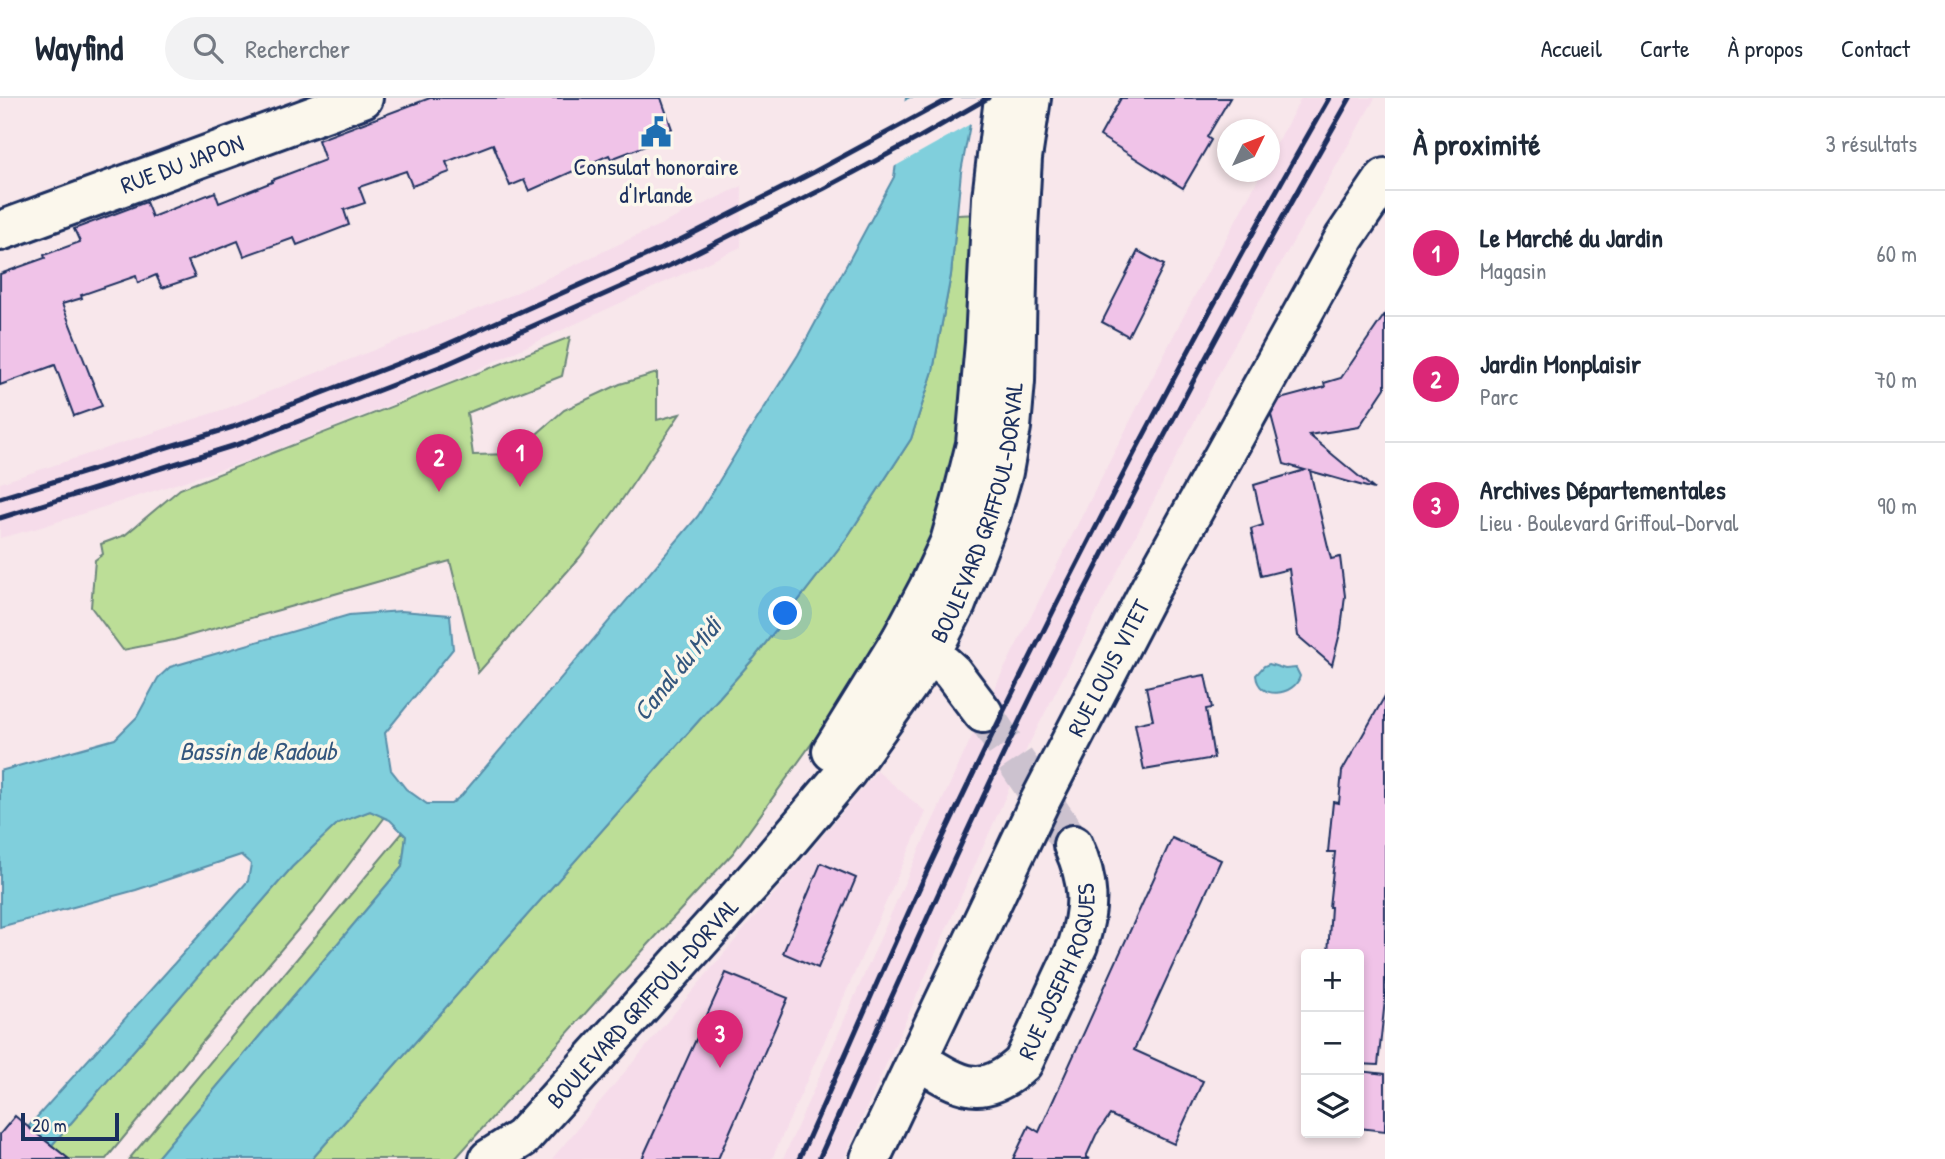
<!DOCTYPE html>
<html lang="fr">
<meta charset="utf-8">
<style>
body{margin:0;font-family:"Patrick Hand",sans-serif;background:#f2f2f3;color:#1f2937}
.controls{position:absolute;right:21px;bottom:21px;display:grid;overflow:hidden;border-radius:7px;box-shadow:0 4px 10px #0003}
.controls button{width:63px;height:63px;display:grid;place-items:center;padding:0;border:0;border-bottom:2px solid #e0e1e3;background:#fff;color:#1f2937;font:35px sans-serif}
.compass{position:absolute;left:1217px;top:21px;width:63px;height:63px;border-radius:50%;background:#fff;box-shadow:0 4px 10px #0003;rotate:47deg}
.scale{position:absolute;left:21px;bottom:18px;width:98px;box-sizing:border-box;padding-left:7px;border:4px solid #1b2f5e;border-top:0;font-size:19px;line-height:24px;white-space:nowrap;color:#1b2f5e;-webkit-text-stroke:5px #fbf7ec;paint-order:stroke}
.you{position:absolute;left:786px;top:516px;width:24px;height:24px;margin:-18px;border:5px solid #fff;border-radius:50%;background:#1a73e8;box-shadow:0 0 0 10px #1a73e833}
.badge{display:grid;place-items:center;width:46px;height:46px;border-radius:50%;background:#db2777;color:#fff;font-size:23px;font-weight:700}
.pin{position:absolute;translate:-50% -58px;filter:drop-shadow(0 2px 4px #0008)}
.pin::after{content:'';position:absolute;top:37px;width:24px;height:21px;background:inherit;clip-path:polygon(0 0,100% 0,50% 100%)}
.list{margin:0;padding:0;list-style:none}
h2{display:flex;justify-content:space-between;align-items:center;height:91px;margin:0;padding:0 28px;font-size:30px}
h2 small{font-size:23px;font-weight:400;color:#747a83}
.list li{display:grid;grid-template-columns:46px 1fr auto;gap:21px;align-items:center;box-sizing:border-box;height:126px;padding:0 28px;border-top:2px solid #e0e1e3}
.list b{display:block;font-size:26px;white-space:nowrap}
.list p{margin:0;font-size:23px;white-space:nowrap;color:#747a83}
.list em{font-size:23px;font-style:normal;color:#747a83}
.icon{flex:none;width:38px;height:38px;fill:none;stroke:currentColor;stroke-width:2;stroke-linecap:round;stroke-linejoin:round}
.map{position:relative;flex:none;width:1385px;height:1061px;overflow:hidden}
header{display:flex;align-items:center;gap:42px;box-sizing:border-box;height:98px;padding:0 35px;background:#fff;border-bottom:2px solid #e0e1e3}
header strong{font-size:33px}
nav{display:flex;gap:38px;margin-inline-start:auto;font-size:24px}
.search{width:490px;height:63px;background:#f2f2f3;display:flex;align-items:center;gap:18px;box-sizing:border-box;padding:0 24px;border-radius:38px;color:#747a83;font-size:26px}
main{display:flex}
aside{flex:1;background:#fff}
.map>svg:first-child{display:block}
.built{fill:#f6dcea}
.green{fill:#bcde97;stroke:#6c867a;stroke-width:2}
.water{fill:#80cfdc;stroke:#588faa;stroke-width:2}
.pier{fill:#f8e7eb}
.building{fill:#f0c3e8;stroke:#1b2f5e;stroke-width:2}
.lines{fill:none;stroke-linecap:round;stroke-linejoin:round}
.street-tunnel{stroke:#ccc2cf;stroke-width:38;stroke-dasharray:38 19;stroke-linecap:butt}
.street-casing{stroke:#1b2f5e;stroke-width:44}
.primary-casing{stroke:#1b2f5e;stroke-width:44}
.street{stroke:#fbf7ec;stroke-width:38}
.primary{stroke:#fbf7ec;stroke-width:38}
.rail{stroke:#1b2f5e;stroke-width:5}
.labels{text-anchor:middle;stroke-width:7;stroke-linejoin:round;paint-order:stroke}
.street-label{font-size:24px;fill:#1b2f5e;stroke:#fbf7ec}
.poi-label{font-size:24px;fill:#1b2f5e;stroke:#fbf7ec}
.water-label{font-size:26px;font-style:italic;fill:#34577e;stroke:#fbf7ec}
</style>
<header>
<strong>Wayfind</strong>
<div class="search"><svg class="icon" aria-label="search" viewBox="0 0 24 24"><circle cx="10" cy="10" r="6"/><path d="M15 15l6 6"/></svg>Rechercher</div>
<nav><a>Accueil</a><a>Carte</a><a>À propos</a><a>Contact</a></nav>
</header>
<main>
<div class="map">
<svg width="1385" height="1061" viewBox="0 0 1385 1061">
<rect width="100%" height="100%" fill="#f8e7eb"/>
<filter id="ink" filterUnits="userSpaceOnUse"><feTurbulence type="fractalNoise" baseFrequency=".0143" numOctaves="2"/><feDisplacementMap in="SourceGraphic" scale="14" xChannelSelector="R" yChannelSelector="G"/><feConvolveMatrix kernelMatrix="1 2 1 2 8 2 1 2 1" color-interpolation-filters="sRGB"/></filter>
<g filter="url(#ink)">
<g class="built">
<path d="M1301,0H1375L1229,256L1028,648L844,1061H783L916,759L994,591L1180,225L1262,74H1269L1270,59Z"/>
<path d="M742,88L741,149L463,278L247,363L38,430L0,440V385L228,310L505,200Z"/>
<path d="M877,673L926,714L772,1061H552Z"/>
</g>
<g class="green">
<path d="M981,116L958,386L891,535L733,755L599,900L455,1061H312L754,560L846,441L911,341L933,273L951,177L957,117Z"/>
<path d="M570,239L562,278L467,315L473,357L514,356L564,312L620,286L657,275V322L680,316L615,412L580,459L478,575L450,463L174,542L123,552L91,509L95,462L103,456L101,446L125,437L180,391Z"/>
<path d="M370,713L385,719L312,815L199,948L106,1061H68L52,1047L292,769L338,725Z"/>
<path d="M403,734L406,738L402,769L156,1061H129Z"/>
</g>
<g class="water">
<path d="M906,0H975L961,74L951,177L933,273L911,341L846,441L754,560L312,1061H156L402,769L406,738L390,722L370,713L338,725L292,769L52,1047L28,1029L248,783L251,766L241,757L136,792L0,829V673L115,641L137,619L158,580L170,569L349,517L401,513L450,517L453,551L385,635L391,672L406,691L427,706H451L462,697L698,418L747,337L798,257L894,79Z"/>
<path d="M1269,566L1285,571L1296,570L1300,578C1295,598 1258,603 1256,577L1264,568Z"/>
</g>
<path class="pier" d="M910,0H978L974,24L892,70L902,5Z"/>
<g class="building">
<path d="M430,0H661L672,31L664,35L666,40L611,61L609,57L529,93L524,82L510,88L493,46L446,64L450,74L412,88L406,73L359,89L365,105L344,112L349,127L297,147L294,140L244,158L238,143L188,163L195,179L162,190L156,177L138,185L136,178L81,197L82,200L62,206L102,308L74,318L55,267L0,287V176L45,160L44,157L80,144L74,131L146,104L152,119L215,94L219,105L272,84V82L325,62L318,42Z"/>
<path d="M1121,0H1230L1207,39L1211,42L1183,90L1100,38Z"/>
<path d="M1138,153L1164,167L1128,238L1102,224Z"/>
<path d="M1385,216V290L1359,329L1309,337L1374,391L1310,373L1331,461L1340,459L1345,498L1341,531L1332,567L1298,538L1289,471L1261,478L1251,431L1263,427L1254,387L1305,372L1284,366L1271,317L1280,301L1325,289L1324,285L1341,280Z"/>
<path d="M1205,577L1212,610L1206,611L1214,660L1144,672L1135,626L1153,622L1146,589L1193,578L1194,579Z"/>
<path d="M1385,598V902L1378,967L1359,966V856H1328L1331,809H1329L1335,754H1328L1333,704L1339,705L1342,673Z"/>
<path d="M1172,740L1221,762L1134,952L1203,983L1174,1046L1110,1017L1096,1037L1086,1059L1090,1061H1013L1029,1028L1039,1034Z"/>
<path d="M821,765L856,780L818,870L783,855Z"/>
<path d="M726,875L788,900L718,1061H642Z"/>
<path d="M1359,973L1385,976V1033L1359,1030Z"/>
<path d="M15,1018L28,1029L69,1061H0V1036Z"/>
</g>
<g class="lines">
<path class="street-tunnel" d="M983,615L1073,747"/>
<g class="street-casing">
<g id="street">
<path id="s1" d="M0,133L363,0"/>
<path d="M902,540L931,555L952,574L983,615"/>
<path id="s2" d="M918,962C960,988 982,1003 1023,965L1078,847C1090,809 1090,784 1073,747"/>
<path id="s3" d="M870,1061L1039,705L1150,491L1345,139L1385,80"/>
</g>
</g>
<g class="primary-casing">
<g id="primary">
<path d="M832,653L902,540L928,491L950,444L962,402L976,346L985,245L992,100L1004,0"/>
<path id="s4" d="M489,1061L522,1040L765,770L847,673L931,555L956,506L991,416L1003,374L1011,329L1015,283L1018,131L1022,60L1031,0"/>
</g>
</g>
<use href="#street" class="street"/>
<use href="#primary" class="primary"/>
<g class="rail">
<path d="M0,400L233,329L441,249L676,144L814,74L951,0"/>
<path d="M0,420L239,346L447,266L673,166L823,91L920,39L988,0"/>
<path d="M799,1061C843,963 885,865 930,767C1052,506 1186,250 1329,0"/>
<path d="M819,1061C889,905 958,748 1033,595C1133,393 1238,195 1350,0"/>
</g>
</g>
</g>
<defs>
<g id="civic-bare" transform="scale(2.415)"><path d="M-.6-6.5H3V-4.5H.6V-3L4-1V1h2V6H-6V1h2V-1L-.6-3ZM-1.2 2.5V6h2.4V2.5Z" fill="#1f6fb2" stroke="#fbf7ec" stroke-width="2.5" paint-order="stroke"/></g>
</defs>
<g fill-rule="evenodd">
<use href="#civic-bare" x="656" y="34"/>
</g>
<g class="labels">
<g class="street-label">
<text dy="8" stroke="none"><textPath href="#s1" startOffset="194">RUE DU JAPON</textPath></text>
<text dy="8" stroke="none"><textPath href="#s4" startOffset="824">BOULEVARD GRIFFOUL-DORVAL</textPath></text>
<text dy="8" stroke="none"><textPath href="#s3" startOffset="546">RUE LOUIS VITET</textPath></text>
<text dy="8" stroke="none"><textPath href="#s2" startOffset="217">RUE JOSEPH ROQUES</textPath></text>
<text dy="8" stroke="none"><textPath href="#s4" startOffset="220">BOULEVARD GRIFFOUL-DORVAL</textPath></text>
</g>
<g class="poi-label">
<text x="656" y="77">Consulat honoraire<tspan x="656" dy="28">d'Irlande</tspan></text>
</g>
<g class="water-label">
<text transform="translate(677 571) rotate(-51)" y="9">Canal du Midi</text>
<text x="258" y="662">Bassin de Radoub</text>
</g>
</g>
</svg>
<div class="controls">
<button>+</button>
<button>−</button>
<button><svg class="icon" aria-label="layers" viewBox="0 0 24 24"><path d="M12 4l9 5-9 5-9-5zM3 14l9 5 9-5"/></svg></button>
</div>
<svg class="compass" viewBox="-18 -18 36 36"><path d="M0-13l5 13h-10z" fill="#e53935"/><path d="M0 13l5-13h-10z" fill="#747a83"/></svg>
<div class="scale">20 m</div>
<div class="you"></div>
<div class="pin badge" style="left:520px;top:389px">1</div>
<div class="pin badge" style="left:439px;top:394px">2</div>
<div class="pin badge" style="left:720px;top:970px">3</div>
</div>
<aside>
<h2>À proximité<small>3 résultats</small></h2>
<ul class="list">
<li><span class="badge">1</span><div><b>Le Marché du Jardin</b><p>Magasin</p></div><em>60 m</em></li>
<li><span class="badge">2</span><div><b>Jardin Monplaisir</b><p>Parc</p></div><em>70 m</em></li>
<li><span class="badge">3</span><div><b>Archives Départementales</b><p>Lieu · Boulevard Griffoul-Dorval</p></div><em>90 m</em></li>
</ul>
</aside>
</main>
